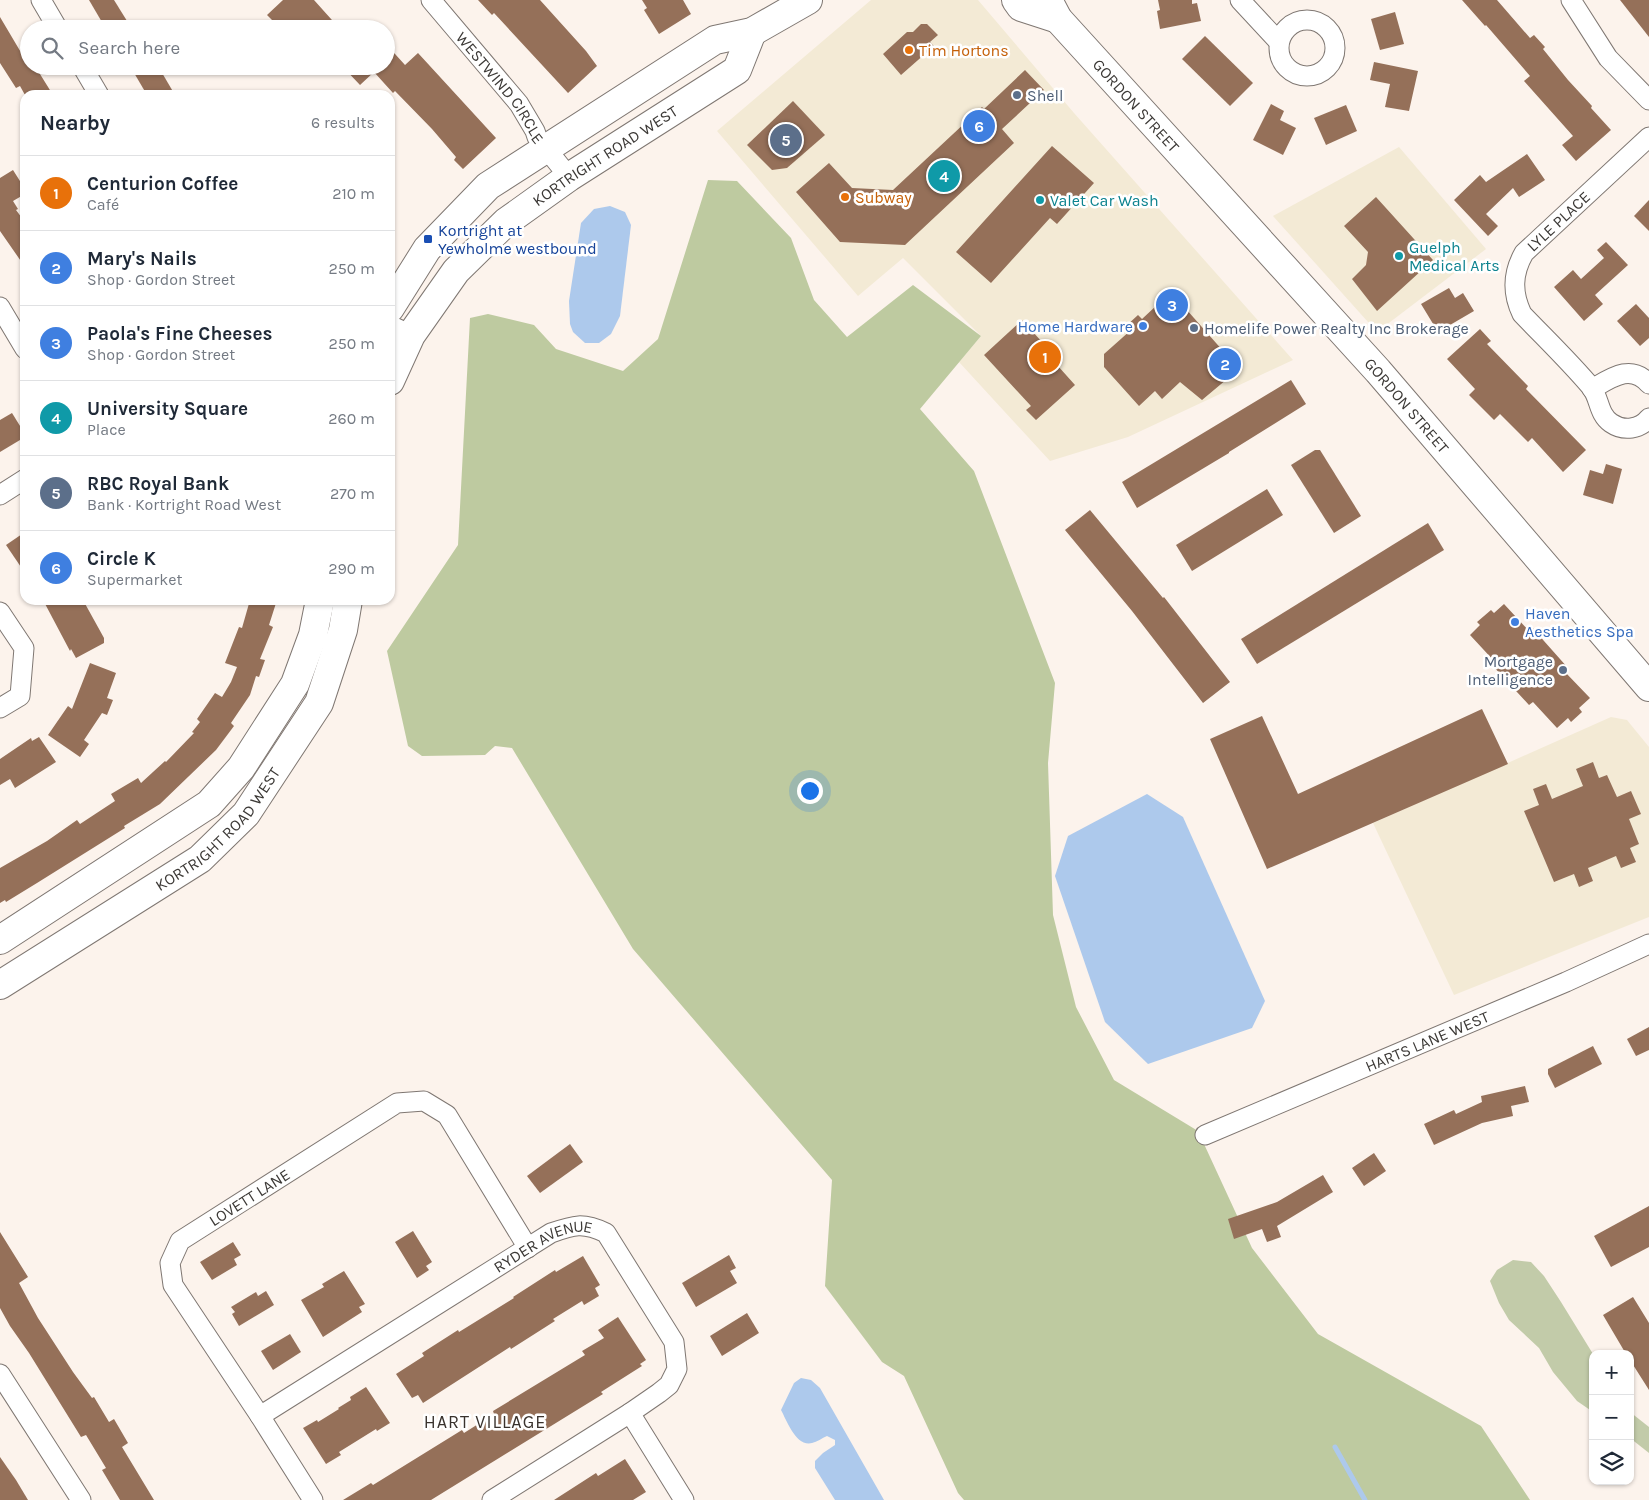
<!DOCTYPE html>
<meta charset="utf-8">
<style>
body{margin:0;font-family:Karla,sans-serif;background:#f6f6f7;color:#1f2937}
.controls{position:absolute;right:15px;bottom:15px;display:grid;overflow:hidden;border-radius:10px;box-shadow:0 1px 4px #0004}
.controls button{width:45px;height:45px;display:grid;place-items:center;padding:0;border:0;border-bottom:1px solid #e0e1e3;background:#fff;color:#1f2937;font:25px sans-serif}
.you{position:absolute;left:809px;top:790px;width:18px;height:18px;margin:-12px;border:4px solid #fff;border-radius:50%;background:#1a73e8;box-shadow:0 0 0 8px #1a73e833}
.badge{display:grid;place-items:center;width:32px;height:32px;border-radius:50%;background:#0f766e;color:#fff;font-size:16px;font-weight:700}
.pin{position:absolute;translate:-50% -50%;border:2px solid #fff;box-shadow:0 1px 5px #0006}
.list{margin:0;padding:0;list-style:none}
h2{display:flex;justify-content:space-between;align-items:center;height:65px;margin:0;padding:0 20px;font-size:21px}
h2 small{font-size:16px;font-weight:400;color:#747a83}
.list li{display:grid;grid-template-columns:32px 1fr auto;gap:15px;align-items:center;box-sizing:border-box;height:75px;padding:0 20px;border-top:1px solid #e0e1e3}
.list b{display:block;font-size:19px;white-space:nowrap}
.list p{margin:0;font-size:16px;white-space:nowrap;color:#747a83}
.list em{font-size:16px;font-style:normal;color:#747a83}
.icon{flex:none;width:28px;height:28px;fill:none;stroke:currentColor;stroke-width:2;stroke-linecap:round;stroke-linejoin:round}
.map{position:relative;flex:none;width:1649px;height:1500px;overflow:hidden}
.search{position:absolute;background:#fff;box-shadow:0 1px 4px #0004;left:20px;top:20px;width:375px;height:55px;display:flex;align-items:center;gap:12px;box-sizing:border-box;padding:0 18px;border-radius:28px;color:#747a83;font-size:19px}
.panel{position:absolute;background:#fff;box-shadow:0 1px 4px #0004;left:20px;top:90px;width:375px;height:515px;border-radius:15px}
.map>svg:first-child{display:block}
.commercial{fill:#f3ead5}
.green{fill:#c2cba9}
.forest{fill:#becaa0}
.water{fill:#adc9ec}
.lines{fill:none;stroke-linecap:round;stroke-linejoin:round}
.stream{stroke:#adc9ec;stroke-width:5}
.building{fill:#957059}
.street-casing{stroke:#7f7772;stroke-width:21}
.secondary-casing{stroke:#7f7772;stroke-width:30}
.street{stroke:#fff;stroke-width:19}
.secondary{stroke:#fff;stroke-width:28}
.food-dot{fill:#e8710a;stroke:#fff;stroke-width:2}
.service-dot{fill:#5c6f8a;stroke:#fff;stroke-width:2}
.culture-dot{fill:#0f9aa8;stroke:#fff;stroke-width:2}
.transit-dot{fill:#1a4fb4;stroke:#fff;stroke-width:2}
.shop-dot{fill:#3f7fe0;stroke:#fff;stroke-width:2}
.labels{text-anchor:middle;stroke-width:5;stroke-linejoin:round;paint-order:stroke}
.food-label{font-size:16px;fill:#c56008;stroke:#fff;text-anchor:start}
.street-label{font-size:16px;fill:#3c3936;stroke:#fff}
.service-label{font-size:16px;fill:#4e5e75;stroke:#fff;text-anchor:start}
.culture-label{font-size:16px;fill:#0d838f;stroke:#fff;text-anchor:start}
.transit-label{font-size:16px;fill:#164399;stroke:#fff;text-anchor:start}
.shop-label{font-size:16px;fill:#366cbe;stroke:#fff;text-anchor:end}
.neighbourhood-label{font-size:18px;letter-spacing:1px;fill:#39322d;stroke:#fff}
</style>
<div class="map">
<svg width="1649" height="1500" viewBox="0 0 1649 1500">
<rect width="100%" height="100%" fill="#fcf3ec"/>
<g class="commercial">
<path d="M871,0H978L1074,113L1293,360L1128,437L1050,461L959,362L981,336L903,258L858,296L717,131Z"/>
<path d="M1399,147L1486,249L1377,332L1273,216Z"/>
<path d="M1611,717L1627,720L1649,747V917L1454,995L1373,823Z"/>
</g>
<g class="green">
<path d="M1513,1260L1531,1262L1544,1276L1561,1302L1593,1354V1412L1577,1401L1553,1372L1539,1348L1509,1320L1499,1303L1490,1281L1497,1270Z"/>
<path d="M1630,1412L1649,1427V1453L1630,1438Z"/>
</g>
<path class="forest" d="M708,180L737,181L791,238L814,300L847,337L913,285L981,336L920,409L974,471L1055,683L1048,763L1053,915L1076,1007L1114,1080L1198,1131L1252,1248L1318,1334L1481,1426L1530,1500H964L958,1493L904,1376L882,1362L825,1286L832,1180L633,949L512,748L495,746L485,755L422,756L408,746L387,651L458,545L470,318L488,314L534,325L556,349L623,371L658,339Z"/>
<g class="water">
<path d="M610,206L625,212L631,225L620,316L611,334L599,343H585L573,332L570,324L569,301L581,223L594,209Z"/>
<path d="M1147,794L1183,817L1265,1001L1252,1028L1148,1064L1105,1022L1055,876L1068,836Z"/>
<path d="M801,1378L811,1380L820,1388L884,1500H835L815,1468V1461L823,1453L835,1445V1440L827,1436C822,1438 817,1442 812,1443C796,1447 787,1421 781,1410L794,1383Z"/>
</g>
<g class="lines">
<path class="stream" d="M1335,1447L1365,1500"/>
</g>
<g class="building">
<path d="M89,0H114L132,29H106Z"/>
<path d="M283,0H314L340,29H290L287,26L283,28L277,22L275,23L267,15Z"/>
<path d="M478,0H540L586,51L597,66L568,93L494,13L492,15Z"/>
<path d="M642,0H683L691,14L659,34L644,10L647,8Z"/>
<path d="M1158,0H1192V4L1197,3L1201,21L1160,29L1157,11L1160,10Z"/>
<path d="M1462,0H1497L1530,38L1534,35L1545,47L1543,49L1568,80L1592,106L1591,108L1611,130L1576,161L1562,145L1573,136L1524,81L1530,76L1486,25L1485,26Z"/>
<path d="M1620,0H1649V37Z"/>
<path d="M1395,12L1404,44L1380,50L1371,19Z"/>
<path d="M0,17L29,66H35L53,95H25L20,86L16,88L0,63Z"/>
<path d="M921,24H927L938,35L930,42L934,46L901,75L883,54L907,32H913Z"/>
<path d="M1205,36L1253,83L1230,106L1182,59Z"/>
<path d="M386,44L405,65L418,53L496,138L463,169L454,160L456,157L432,129L395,91L393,93L374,72L360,85L342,66H386Z"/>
<path d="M1374,62L1418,71L1409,111L1385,107L1390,84L1370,80Z"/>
<path d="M130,66H158L175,95H147Z"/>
<path d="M1025,70L1044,90L1002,129L1014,143L905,245L840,242L796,192L829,163L852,188L893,190L982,107L984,109Z"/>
<path d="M793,101L825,135L787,168L772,170L747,145Z"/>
<path d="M1271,104L1284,111L1280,120L1296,128L1283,155L1253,140Z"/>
<path d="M1346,105L1357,131L1326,145L1314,118Z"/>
<path d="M1052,146L1094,183L1057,224L1050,218L991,283L956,252Z"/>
<path d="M1527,154L1545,180L1519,197L1513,188L1486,214L1498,226L1488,236L1454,200L1480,175L1486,182Z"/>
<path d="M13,170L25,189V194L13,201L18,209L16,210L25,222V267L0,231V178Z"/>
<path d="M1376,197L1433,260L1377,311L1352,279L1366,265L1368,252L1344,226Z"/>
<path d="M1649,200V231L1634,216Z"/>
<path d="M1606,242L1628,265L1595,295L1603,304L1584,321L1554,287L1573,270L1581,279L1604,258L1597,250Z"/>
<path d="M1449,288L1455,298L1463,293L1474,311L1438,332L1421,304Z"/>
<path d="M1171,292L1239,369L1202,400L1180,382L1162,399L1155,391L1139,406L1104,367V354L1131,330L1126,326L1138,315L1142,319Z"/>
<path d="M1636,304L1649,318V338L1640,346L1617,321Z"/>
<path d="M1022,320L1043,343L1040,346L1075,385L1036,420L1026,410L1031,406L984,355Z"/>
<path d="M1480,329L1491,341L1487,344L1528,386L1526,389L1586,450L1563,472L1532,438L1528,442L1500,414L1494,420L1469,395L1475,389L1447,359Z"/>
<path d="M1291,380L1306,404L1229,452V453L1137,508L1122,482Z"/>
<path d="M12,413L25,434V437L0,452V420Z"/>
<path d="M1315,450H1320L1361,516L1334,533L1291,465Z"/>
<path d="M1606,464L1622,469L1613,504L1583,495L1590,470L1603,474Z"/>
<path d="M1267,489L1283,515L1192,571L1176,545Z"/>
<path d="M1090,510L1163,598L1164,597L1230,682L1203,703L1132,611L1065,530Z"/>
<path d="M1428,523L1444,550L1257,664L1241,639Z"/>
<path d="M25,532V573L6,545Z"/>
<path d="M43,600H83L104,638V643L76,658L71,649L70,651Z"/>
<path d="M250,600H277L269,625L273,627L260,659L265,660L259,677L256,676L250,695L231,723L234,726L216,750L160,804L124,826L125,828L37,883L6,902L5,900L0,903V868L47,841L77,820L80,824L115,801L111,794L138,778L141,783L165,761L166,762L194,733L192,732L200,722L197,719L215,693L222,697L231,682L237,667L225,663L239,627L242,628Z"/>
<path d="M1504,604L1529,631L1533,628L1544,641L1568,668L1565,672L1590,698L1579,708L1582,712L1571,722L1568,718L1557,728L1533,702L1529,705L1492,665L1495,662L1470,635L1480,625L1477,622L1491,610L1494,613Z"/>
<path d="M90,663L116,673L107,698L113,700L107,715L102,713L84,740L89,744L80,757L48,735L68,706L72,709Z"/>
<path d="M1482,709L1508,764L1267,869L1210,739L1262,716L1298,794Z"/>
<path d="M39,737L56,762L15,788L10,779L0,785V759L31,738L32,741Z"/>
<path d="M1593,762L1599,778L1607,775L1617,797L1631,791L1641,814L1629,819L1639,844L1630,848L1636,862L1621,868L1616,856L1588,868L1593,881L1579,887L1574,874L1554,882L1524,811L1539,805L1533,789L1546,784L1552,799L1583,786L1576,769Z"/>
<path d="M1649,1027V1050L1636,1056L1627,1039Z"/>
<path d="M1593,1046L1602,1064L1555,1088L1548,1074V1069Z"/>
<path d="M1525,1086L1529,1102L1511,1106L1513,1116L1482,1123L1434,1145L1424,1124L1454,1110L1456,1114L1482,1102L1481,1096Z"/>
<path d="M570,1144L583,1162L540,1193L527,1176Z"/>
<path d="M1374,1153L1386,1171L1364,1186L1352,1168Z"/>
<path d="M1323,1175L1333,1192L1277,1226L1281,1237L1267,1242L1262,1229L1234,1239L1228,1219L1277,1202Z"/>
<path d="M1649,1206V1247L1611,1267L1594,1236Z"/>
<path d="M413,1231L432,1262L426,1266L429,1270L417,1278L395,1242Z"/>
<path d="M0,1232L28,1277L19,1283L38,1318L73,1372L92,1398L94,1397L109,1422L114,1419L128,1443L122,1447L154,1500H120L102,1470L106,1468L86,1435L81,1437L29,1353L10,1326L0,1308Z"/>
<path d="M233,1242L241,1255L234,1259L237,1265L212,1280L200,1262Z"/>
<path d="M729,1255L736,1268L730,1271L737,1283L696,1307L682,1283Z"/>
<path d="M583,1256L600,1285L595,1288L599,1296L584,1305L582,1301L553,1319L555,1321L511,1349L510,1347L423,1403L418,1395L412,1398L396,1374L424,1356L422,1353L458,1330L459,1332L514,1298L513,1297L555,1270L556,1272Z"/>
<path d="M344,1271L365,1304L359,1307L362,1312L323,1337L301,1300L324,1287L322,1284Z"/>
<path d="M266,1291L274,1305L239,1326L232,1314L235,1312L231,1307L256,1292L258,1296Z"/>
<path d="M1633,1297L1649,1323V1390L1630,1360V1354H1626L1603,1315Z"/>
<path d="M747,1313L759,1333L722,1356L710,1336Z"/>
<path d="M618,1317L646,1360L640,1364L642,1366L601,1392L603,1394L431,1500H343L371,1483L373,1485L462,1430L464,1433L494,1414L493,1411L585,1355L582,1351L604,1338L598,1330Z"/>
<path d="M290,1334L301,1352L273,1370L261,1351Z"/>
<path d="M366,1387L390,1423L377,1431L376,1429L339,1452L341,1455L326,1464L303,1428L317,1420L318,1422L339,1409L338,1408L351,1400L350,1397Z"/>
<path d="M0,1457L16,1480L28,1500H0Z"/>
<path d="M625,1459L646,1492L633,1500H554L596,1473L598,1476Z"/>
</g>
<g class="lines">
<g class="street-casing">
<g id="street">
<path d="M41,0L58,29"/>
<path id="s1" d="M431,0L519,104L535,131L537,137L569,177"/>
<path d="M1240,0L1279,42"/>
<path d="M1571,0L1608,58L1649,100"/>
<circle cx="1307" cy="48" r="28"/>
<path d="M82,66L99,95"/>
<path d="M1649,137L1524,253C1512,274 1512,293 1522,314C1545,338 1570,362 1591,387C1600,398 1598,414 1611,423C1624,432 1640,429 1649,418"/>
<path d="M0,307L25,349"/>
<path d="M390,325L411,335"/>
<path d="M1592,389C1611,378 1631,363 1649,384"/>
<path d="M0,495L25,479"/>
<path d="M0,612L24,648L20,696L0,708"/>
<path id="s2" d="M1205,1135L1566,982L1649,944"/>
<path d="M0,1374L81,1500"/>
<path d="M630,1413L684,1500"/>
<path id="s3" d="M260,1416L551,1233C574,1225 583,1222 606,1233L674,1342L677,1369L669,1385L659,1393L630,1413L492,1500"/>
<path id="s4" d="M313,1500L260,1416L173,1285L170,1263L180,1241L397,1103L424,1101L447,1115L528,1248"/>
</g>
</g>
<g class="secondary-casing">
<g id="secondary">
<path d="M1016,0L1021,7L1058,19"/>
<path id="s5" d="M1048,0L1058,19L1378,371L1649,687"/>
<path d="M390,308L427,249L488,186L715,40L752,32L808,0"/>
<path id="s6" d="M390,381L411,335L456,271L506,222L569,177L737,70L752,32"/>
<path d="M0,940L209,804L241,768L295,684L313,635L320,600"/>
<path id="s7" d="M0,985L200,859L246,814L319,703L343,630L348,600"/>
</g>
</g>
<use href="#street" class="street"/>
<use href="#secondary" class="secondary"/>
</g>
<g class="food-dot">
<circle cx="909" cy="50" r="5"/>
<circle cx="845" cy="197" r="5"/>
</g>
<g class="service-dot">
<circle cx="1017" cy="95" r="5"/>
<circle cx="1194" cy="328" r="5"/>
<circle cx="1563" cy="670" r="5"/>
</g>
<g class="culture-dot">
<circle cx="1040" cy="200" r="5"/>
<circle cx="1399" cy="256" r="5"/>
</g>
<rect class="transit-dot" x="423" y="234" width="10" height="10" rx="2.5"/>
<g class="shop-dot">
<circle cx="1143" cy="326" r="5"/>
<circle cx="1515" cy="622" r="5"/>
</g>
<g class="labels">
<g class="food-label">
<text x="919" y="56">Tim Hortons</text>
<text x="855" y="203">Subway</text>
</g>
<g class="street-label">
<text dy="6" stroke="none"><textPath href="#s1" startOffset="112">WESTWIND CIRCLE</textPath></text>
<text dy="6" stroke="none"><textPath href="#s5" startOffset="138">GORDON STREET</textPath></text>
<text dy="6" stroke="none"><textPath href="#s6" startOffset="318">KORTRIGHT ROAD WEST</textPath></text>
<text transform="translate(1558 221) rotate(-43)" y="6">LYLE PLACE</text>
<text dy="6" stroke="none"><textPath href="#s5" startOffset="542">GORDON STREET</textPath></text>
<text dy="6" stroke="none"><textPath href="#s7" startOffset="270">KORTRIGHT ROAD WEST</textPath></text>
<text dy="6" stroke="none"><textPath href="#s2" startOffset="241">HARTS LANE WEST</textPath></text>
<text dy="6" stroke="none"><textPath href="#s4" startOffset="385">LOVETT LANE</textPath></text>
<text dy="6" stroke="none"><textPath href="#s3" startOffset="332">RYDER AVENUE</textPath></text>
</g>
<g class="service-label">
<text x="1027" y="101">Shell</text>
<text x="1204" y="334">Homelife Power Realty Inc Brokerage</text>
<text x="1553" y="667" text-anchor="end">Mortgage<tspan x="1553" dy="18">Intelligence</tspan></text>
</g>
<g class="culture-label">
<text x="1050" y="206">Valet Car Wash</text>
<text x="1409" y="253">Guelph<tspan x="1409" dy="18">Medical Arts</tspan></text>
</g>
<g class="transit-label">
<text x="438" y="236">Kortright at<tspan x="438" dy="18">Yewholme westbound</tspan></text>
</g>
<g class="shop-label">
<text x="1133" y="332">Home Hardware</text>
<text x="1525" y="619" text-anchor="start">Haven<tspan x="1525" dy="18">Aesthetics Spa</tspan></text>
</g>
<g class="neighbourhood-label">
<text x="485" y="1428">HART VILLAGE</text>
</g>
</g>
</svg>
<div class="controls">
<button>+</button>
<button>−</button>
<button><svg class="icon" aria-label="layers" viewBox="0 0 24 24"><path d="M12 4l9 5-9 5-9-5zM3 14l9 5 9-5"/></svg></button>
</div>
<div class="you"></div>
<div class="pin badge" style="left:1045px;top:357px;background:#e8710a">1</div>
<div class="pin badge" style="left:1225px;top:364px;background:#3f7fe0">2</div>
<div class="pin badge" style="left:1172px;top:305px;background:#3f7fe0">3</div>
<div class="pin badge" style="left:944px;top:176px;background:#0f9aa8">4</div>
<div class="pin badge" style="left:786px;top:140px;background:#5c6f8a">5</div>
<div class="pin badge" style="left:979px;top:126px;background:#3f7fe0">6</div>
<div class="search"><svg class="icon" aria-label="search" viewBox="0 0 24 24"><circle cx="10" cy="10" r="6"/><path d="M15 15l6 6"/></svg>Search here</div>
<section class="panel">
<h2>Nearby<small>6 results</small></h2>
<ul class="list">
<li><span class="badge" style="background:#e8710a">1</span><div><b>Centurion Coffee</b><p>Café</p></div><em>210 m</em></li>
<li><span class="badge" style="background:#3f7fe0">2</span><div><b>Mary's Nails</b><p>Shop · Gordon Street</p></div><em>250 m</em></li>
<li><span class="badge" style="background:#3f7fe0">3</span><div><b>Paola's Fine Cheeses</b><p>Shop · Gordon Street</p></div><em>250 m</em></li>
<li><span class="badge" style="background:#0f9aa8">4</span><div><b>University Square</b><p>Place</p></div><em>260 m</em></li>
<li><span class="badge" style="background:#5c6f8a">5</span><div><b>RBC Royal Bank</b><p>Bank · Kortright Road West</p></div><em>270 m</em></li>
<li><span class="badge" style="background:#3f7fe0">6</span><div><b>Circle K</b><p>Supermarket</p></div><em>290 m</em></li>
</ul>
</section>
</div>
